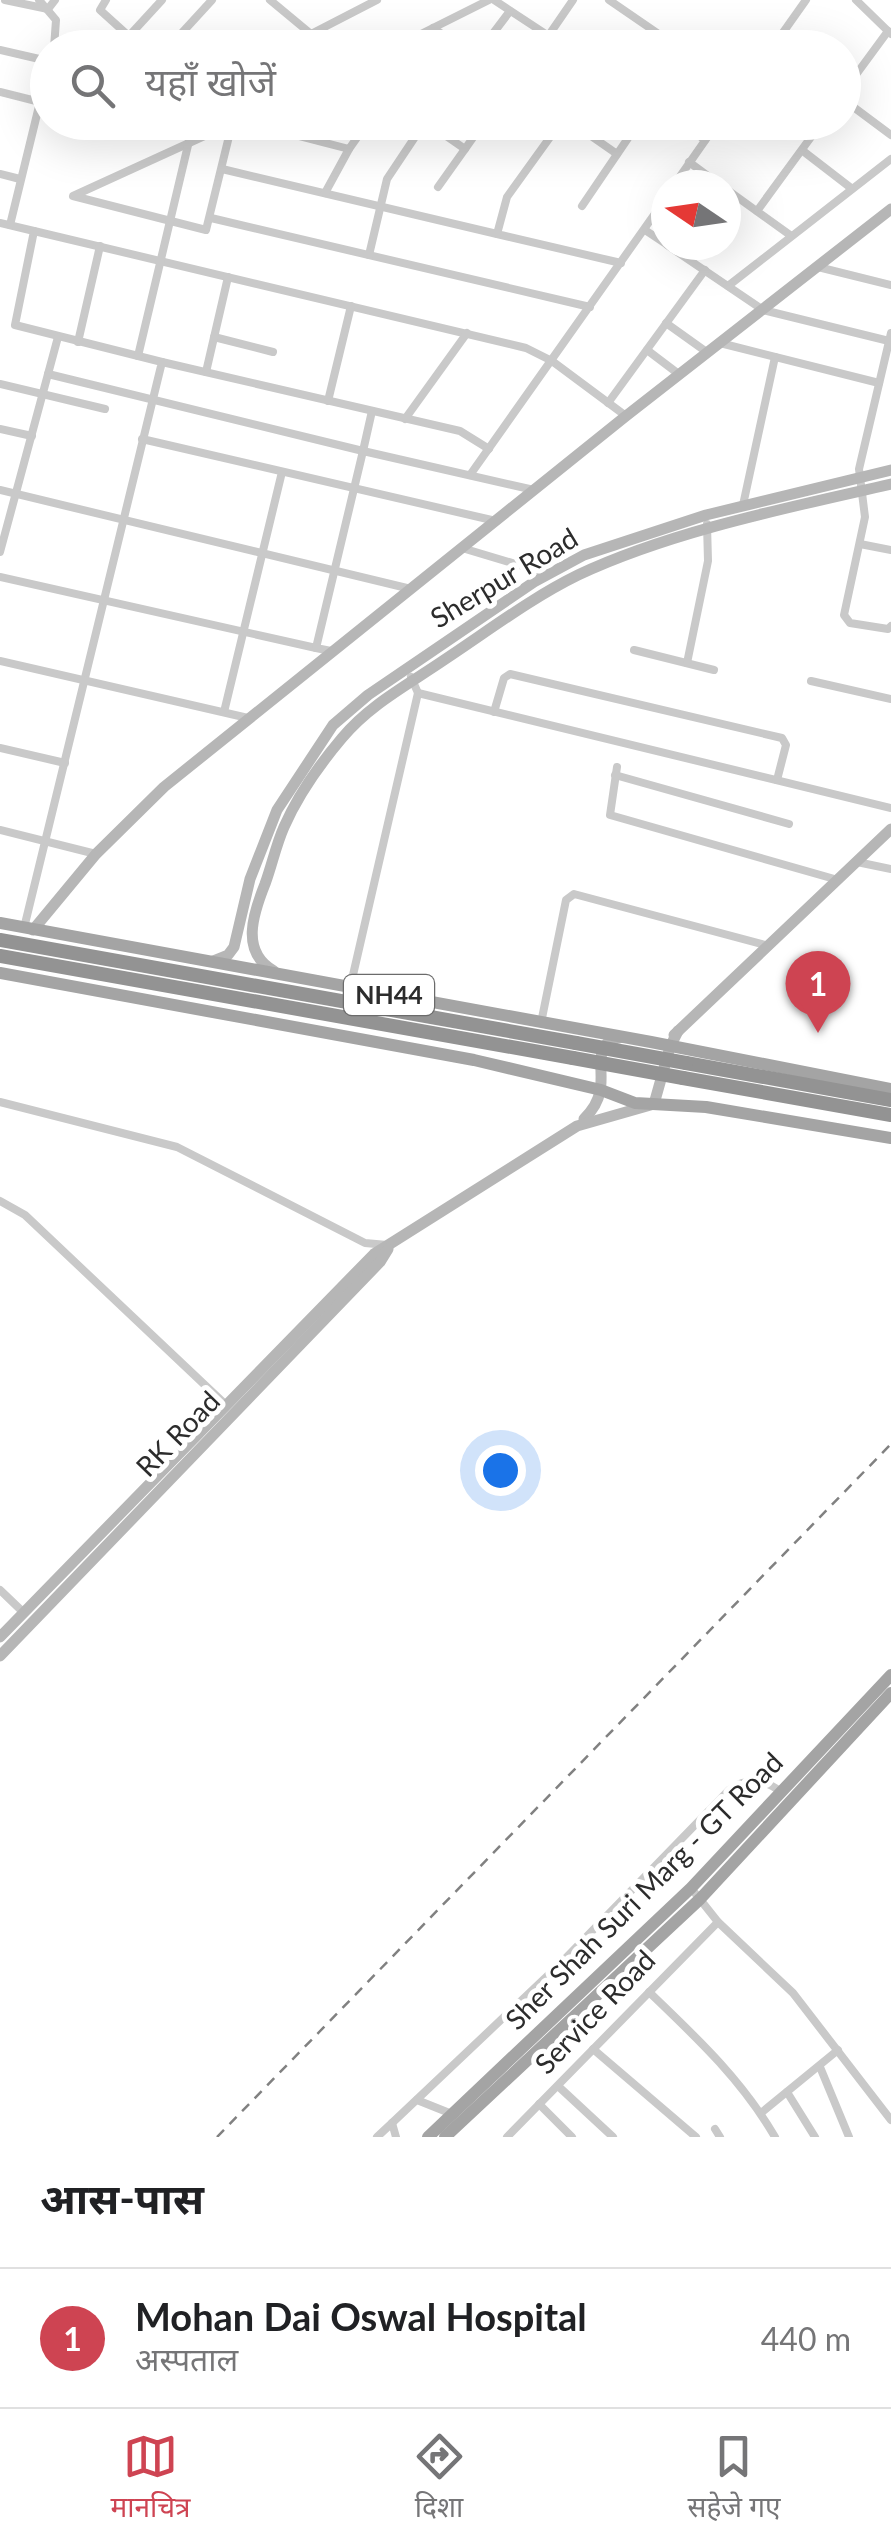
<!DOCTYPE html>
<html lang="hi">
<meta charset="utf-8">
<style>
body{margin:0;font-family:Lato,"Noto Sans Devanagari",sans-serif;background:#f6f6f6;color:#202124}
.compass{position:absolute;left:651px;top:170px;width:90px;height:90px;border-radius:50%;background:#fff;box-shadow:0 10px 40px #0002;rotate:283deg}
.you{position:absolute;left:500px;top:1470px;width:35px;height:35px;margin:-25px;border:8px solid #fff;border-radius:50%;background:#1a73e8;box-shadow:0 0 0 15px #1a73e833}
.badge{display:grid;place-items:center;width:65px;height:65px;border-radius:50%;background:#ce4452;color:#fff;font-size:32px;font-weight:700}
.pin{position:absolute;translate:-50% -82px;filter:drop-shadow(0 2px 5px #0008)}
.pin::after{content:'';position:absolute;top:52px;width:35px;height:30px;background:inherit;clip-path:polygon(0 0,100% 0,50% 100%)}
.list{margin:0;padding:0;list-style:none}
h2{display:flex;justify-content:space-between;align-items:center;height:130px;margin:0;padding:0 40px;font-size:42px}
h2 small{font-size:32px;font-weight:400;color:#757577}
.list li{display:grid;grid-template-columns:65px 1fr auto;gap:30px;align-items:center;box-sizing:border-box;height:140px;padding:0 40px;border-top:2px solid #e0e0e0}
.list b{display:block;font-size:38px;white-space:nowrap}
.list p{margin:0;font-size:32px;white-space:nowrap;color:#757577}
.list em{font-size:32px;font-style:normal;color:#757577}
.icon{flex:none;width:55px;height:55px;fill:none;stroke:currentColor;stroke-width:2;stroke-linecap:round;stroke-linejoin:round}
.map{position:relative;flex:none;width:891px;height:2137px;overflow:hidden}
.search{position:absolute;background:#fff;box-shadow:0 10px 40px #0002;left:30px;right:30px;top:30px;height:110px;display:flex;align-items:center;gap:25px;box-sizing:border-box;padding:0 35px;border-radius:55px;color:#757577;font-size:38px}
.sheet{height:270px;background:#fff}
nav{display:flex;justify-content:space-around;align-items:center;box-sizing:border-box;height:140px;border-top:2px solid #e0e0e0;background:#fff;font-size:28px;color:#757577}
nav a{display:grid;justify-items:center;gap:5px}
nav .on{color:#ce4452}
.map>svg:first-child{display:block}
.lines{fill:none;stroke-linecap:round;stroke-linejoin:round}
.street{stroke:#c9c9c9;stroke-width:8}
.secondary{stroke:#b6b6b6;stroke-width:11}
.primary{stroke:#a4a4a4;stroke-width:12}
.highway{stroke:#939393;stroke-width:14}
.rail{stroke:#818181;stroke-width:2.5;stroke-dasharray:10 8;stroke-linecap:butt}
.highway-bridge{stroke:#939393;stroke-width:14}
.labels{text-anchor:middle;stroke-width:10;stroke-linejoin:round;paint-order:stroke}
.shield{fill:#fff;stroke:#6b6b6b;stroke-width:2.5}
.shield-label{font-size:25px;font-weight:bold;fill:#2c2c2c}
.street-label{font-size:28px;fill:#2c2c2c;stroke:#fff}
</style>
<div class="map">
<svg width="891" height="2137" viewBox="0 0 891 2137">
<rect width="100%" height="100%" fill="#fff"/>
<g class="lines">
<g class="street">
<path d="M5,0L48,9L55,0"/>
<path d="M39,0L56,20L54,48"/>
<path d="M106,0L100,10L142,48"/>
<path d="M270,0L311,34L377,0"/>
<path d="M494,0L567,48"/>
<path d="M609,0L679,48"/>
<path d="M856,0L891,34"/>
<path d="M433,28L463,48"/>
<path d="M129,36L162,0"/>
<path d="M168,48L212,0"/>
<path d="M393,48L489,0"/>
<path d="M482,48L510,11"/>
<path d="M540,48L573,0"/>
<path d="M693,48L700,41L714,48"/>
<path d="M772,48L806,0"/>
<path d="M0,50L48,61"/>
<path d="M844,91L888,31"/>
<path d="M0,92L40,102L45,80"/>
<path d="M844,100L891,135"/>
<path d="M245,122L349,149L368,122"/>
<path d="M426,122L465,149L484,122"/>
<path d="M561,122L507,197L497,234L621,263"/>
<path d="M571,122L617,154"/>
<path d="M681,122L705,140"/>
<path d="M232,124L206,230L73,196L235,122"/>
<path d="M803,151L851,188"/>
<path d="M689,162L720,185"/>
<path d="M222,169L497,234"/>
<path d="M0,174L20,179"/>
<path d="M674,185L718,122"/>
<path d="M438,187L465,149"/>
<path d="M726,189L790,235"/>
<path d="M325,193L349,149"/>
<path d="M582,206L639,122"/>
<path d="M757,211L822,122"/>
<path d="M211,218L590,307"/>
<path d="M0,223L34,231L15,325L162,362L24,928"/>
<path d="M10,225L40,102"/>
<path d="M645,230L666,244"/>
<path d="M34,231L526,348L552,361L626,416"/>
<path d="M667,245L763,310L889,341"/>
<path d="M369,255L387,179L425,122"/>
<path d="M818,267L891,285"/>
<path d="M728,286L891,159"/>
<path d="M666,323L708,353"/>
<path d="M891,333L859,469L865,517L844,615L850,623L888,629L891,626"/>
<path d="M214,337L273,352"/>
<path d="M78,342L100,246"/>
<path d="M720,343L879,383"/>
<path d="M647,350L680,375"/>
<path d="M138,356L189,141"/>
<path d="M162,362L460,431L489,449"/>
<path d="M206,372L228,277"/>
<path d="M48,374L363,451L372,411"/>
<path d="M0,384L105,409"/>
<path d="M328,401L351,306"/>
<path d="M608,403L705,270"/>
<path d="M405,419L467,333"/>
<path d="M0,429L32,436"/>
<path d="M142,439L496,521"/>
<path d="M470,475L666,198"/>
<path d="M0,490L411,589"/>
<path d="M743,505L775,357"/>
<path d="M860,544L891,550"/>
<path d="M462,548L549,574"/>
<path d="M0,552L58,337"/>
<path d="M0,577L316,648"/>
<path d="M634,650L714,670"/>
<path d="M331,651L316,648L363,451L534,490"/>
<path d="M0,661L248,718"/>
<path d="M687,663L708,561L707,524"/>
<path d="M811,681L891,699"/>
<path d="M418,693L891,808"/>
<path d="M224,712L282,472"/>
<path d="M494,712L504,678L510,674L782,738L786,745L777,780"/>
<path d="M0,748L65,763"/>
<path d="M617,767L610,815L838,880"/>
<path d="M615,775L789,824"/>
<path d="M0,830L96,854"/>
<path d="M857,862L891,869"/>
<path d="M350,988L418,693L411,677"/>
<path d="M541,1023L566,900L574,894L769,946"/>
<path d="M0,1102L177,1147L365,1243L387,1245"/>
<path d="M0,1201L25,1215L226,1405"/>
<path d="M0,1590L23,1612"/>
<path d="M691,1888L718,1922L793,1993L891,2120"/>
<path d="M649,1992C696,2037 742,2080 775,2137"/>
<path d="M593,2049L696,2137"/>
<path d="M820,2067L849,2137"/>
<path d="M558,2086L613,2137"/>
<path d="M787,2092L815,2137"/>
<path d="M417,2100L452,2114"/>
<path d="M539,2104L572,2137"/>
<path d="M761,2113L838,2050"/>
<path d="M392,2123L559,1965L729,1790C748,1777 763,1778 781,1792"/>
<path d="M715,2129L720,2137"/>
<path d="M377,2137L392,2123L396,2137"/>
<path d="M507,2137L718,1922"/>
</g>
<g class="secondary">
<path d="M33,930L96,854L164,787L626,416L891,209"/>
<path d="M213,961L228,955L234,947L250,879L277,810L333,725L368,695L534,582L584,555L706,515L891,470"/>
<path d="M274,971C240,952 253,914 265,884C272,865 276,845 284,827C298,795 320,764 342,738C369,705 409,684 444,660C488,631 531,598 578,575C671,531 791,507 891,484"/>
<path d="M674,1035L891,829"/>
<path d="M584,1119C592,1111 598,1103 600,1091C605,1068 590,1042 623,1037"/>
<path d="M0,1637L374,1254L577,1126L654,1104L670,1047L678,1031"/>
<path d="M0,1656L380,1262L388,1249"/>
</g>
<g class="primary">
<path d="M0,923L651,1042L891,1089"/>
<path d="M0,973L474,1060L601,1090L635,1103L706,1107L891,1138"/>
<path d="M428,2137L691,1888L891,1675"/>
<path d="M445,2137L700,1899L891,1693"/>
</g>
<g class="highway">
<path d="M0,940L576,1043"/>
<path d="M0,956L573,1058"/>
<path d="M686,1063L891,1100"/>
<path d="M683,1078L891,1115"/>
</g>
<path class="rail" d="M217,2137L891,1444"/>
<g class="highway-bridge">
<path d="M576,1043L686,1063"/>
<path d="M573,1058L683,1078"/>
</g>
</g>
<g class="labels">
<rect class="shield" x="344" y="975" width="90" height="40" rx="8"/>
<g class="shield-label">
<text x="389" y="1004">NH44</text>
</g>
<g class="street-label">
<text transform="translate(504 578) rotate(-31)" y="10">Sherpur Road</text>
<text transform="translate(178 1434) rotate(-46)" y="10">RK Road</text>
<text transform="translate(644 1891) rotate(-45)" y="10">Sher Shah Suri Marg - GT Road</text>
<text transform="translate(595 2012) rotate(-46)" y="10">Service Road</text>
</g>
</g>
</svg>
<svg class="compass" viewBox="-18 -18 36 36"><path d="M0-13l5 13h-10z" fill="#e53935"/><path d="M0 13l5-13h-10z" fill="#757577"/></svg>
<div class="you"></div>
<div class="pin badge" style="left:818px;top:1033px">1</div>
<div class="search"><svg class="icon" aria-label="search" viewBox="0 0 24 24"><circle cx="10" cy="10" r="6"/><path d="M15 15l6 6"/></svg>यहाँ खोजें</div>
</div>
<section class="sheet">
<h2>आस-पास<small></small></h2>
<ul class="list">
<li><span class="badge">1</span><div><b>Mohan Dai Oswal Hospital</b><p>अस्पताल</p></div><em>440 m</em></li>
</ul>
</section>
<nav>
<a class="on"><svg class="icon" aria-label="map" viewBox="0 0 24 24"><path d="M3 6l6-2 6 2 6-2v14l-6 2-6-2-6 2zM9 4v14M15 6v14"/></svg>मानचित्र</a>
<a><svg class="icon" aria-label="directions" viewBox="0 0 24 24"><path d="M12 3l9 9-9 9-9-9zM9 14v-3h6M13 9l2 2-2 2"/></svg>दिशा</a>
<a><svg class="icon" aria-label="saved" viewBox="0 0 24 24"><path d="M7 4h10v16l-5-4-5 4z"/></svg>सहेजे गए</a>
</nav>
